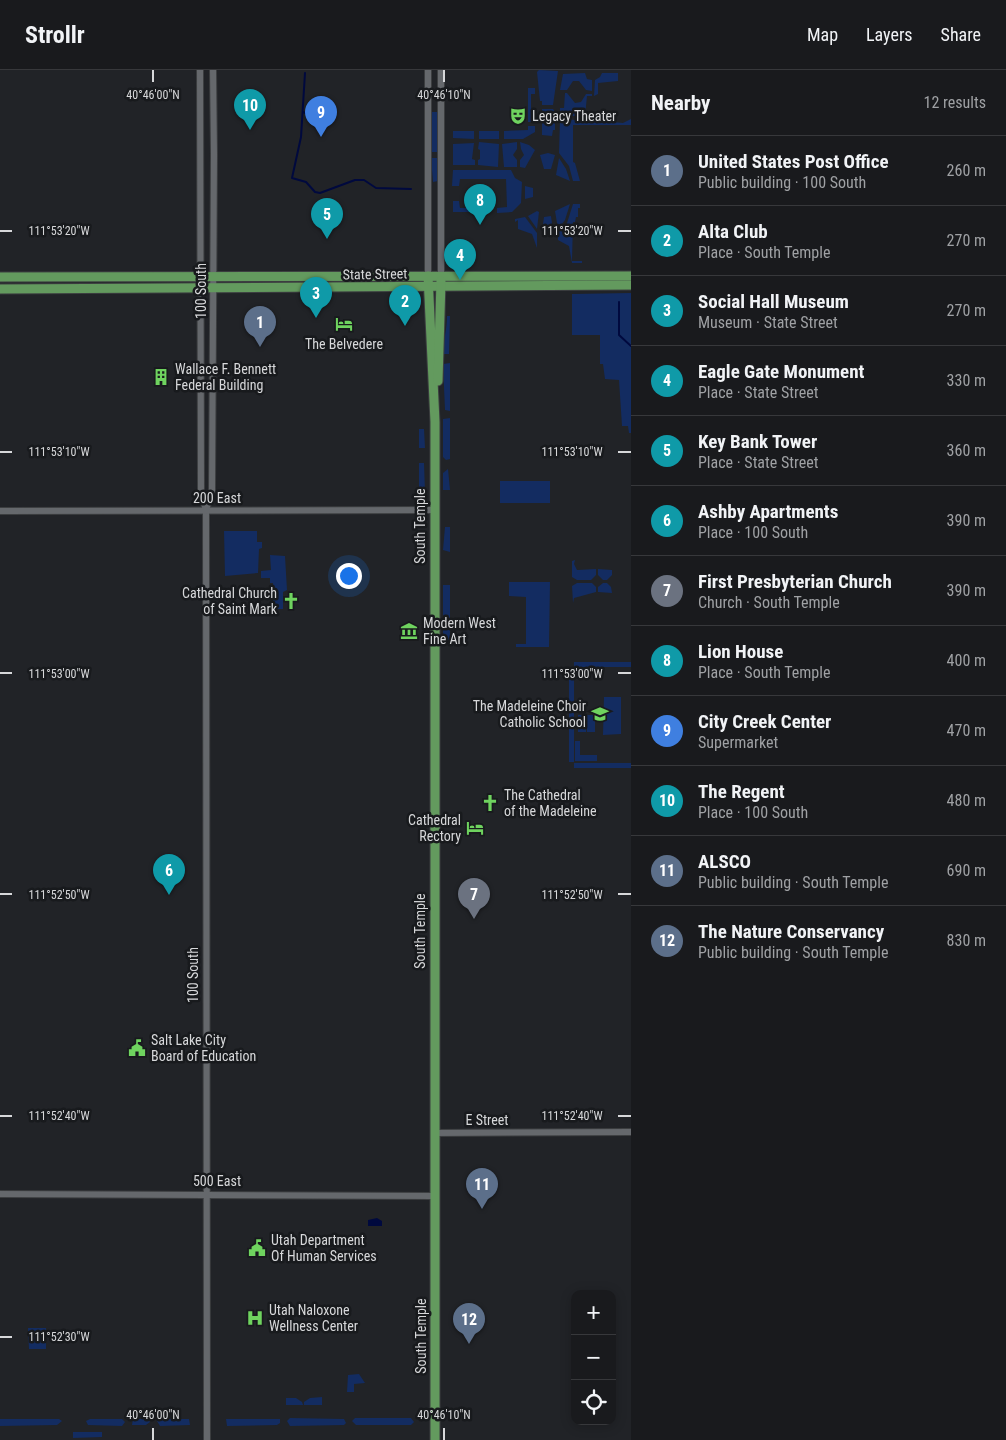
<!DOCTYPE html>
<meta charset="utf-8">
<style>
body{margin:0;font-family:"Roboto Condensed",sans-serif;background:#26272a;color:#f1f3f6}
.controls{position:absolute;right:15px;bottom:15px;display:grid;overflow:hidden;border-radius:10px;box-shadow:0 2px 12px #0003}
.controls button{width:45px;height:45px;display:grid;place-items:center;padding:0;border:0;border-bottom:1px solid #37383b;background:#191a1d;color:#f1f3f6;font:25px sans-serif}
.you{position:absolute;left:348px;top:505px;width:18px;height:18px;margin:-12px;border:4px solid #fff;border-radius:50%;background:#1a73e8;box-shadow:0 0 0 8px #1a73e833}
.badge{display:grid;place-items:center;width:32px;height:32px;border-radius:50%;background:#db2777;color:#fff;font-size:16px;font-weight:700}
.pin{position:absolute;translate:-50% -41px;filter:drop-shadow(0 1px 2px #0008)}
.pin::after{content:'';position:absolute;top:26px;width:18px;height:15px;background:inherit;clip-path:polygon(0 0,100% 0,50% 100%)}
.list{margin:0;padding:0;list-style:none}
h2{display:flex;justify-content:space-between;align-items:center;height:65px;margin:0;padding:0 20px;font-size:21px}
h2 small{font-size:16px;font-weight:400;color:#9fa1a4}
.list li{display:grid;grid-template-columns:32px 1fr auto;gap:15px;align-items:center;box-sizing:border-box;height:70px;padding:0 20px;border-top:1px solid #37383b}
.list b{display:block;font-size:19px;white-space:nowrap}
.list p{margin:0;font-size:16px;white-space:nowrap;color:#9fa1a4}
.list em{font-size:16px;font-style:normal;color:#9fa1a4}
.icon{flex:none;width:28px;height:28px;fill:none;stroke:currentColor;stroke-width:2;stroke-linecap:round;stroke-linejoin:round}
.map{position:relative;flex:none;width:631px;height:1370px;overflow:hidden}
header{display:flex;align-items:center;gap:30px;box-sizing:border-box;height:70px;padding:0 25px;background:#191a1d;border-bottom:1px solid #37383b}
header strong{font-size:24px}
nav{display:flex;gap:28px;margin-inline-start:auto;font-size:18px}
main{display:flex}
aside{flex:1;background:#191a1d}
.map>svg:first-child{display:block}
.green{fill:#132c61}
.water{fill:#00093e}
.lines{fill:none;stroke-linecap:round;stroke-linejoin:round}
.stream{stroke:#00093e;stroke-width:2}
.minor-casing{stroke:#3c3e40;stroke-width:8}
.major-casing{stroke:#3c3e40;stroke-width:11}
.minor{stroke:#65686c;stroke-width:6}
.major{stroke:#639a5e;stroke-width:9}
.ticks{fill:none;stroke:#d7d8da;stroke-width:2}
.labels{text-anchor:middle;stroke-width:5;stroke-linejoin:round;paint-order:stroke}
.poi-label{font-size:14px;fill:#d7d8da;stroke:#181a1d;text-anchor:start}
.street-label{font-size:14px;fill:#d7d8da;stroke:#181a1d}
.ticks-label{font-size:12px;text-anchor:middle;fill:#d7d8da;stroke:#181a1d;stroke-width:5;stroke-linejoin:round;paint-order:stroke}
</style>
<header>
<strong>Strollr</strong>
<nav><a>Map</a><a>Layers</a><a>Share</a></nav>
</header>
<main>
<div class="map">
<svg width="631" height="1370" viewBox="0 0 631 1370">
<rect width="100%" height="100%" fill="#212327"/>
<g class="green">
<path d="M539,0L558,1L553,35H542V31H540L537,2Z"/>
<path d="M585,3L587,9L592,10V21L586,20L579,11H573L567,20H560L563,4Z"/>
<path d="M602,3H618V11L598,13V24L594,26L595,10L600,7Z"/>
<path d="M528,18H535V24H531V38H535V52H528Z"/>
<path d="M565,23H567L575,33L581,32L586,24H592V26H587L585,46H560V38H564Z"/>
<path d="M542,39H553L555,42V60H553L552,66L542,65Z"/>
<path d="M431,42H439L438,82H431Z"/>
<path d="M560,49L592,51L612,49V52L623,53L631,49V55H573V92L575,93L580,111H573L569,96L559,83Z"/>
<path d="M528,56H535V62L523,69H504V61L528,60Z"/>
<path d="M453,61H474V69L453,68Z"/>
<rect x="479" y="61" width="20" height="8"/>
<path d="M479,72L499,74L498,97L478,95V90L480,89V80L478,79Z"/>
<path d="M517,72V79L513,85L517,90V97H504L502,74Z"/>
<path d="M520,72L529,75L535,80L525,98L520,97V90L524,85L521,79Z"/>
<path d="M474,73L472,89L475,90V95H453V74Z"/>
<path d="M548,83L555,85L551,99H544L540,85Z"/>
<path d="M431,88H438V111L433,112Z"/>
<path d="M559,88L566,99L570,111L556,105Z"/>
<path d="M453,100H511L515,108L522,112L521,133L512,142L497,143V138L507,137L506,109H460L459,116H452Z"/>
<path d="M525,116L533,118V127L525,129Z"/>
<path d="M453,131H459L460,138H482L484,142H453Z"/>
<path d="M570,134L565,150L558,159L555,141Z"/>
<path d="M573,134H580V138H578V147H576L575,152H573L572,191H582V193H572L569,176L558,170V163L567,153Z"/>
<path d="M537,141L539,142L537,159L528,146Z"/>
<path d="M551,146L553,161H542L544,147Z"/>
<path d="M525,147L537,163V178L532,164L518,159V150L515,152V149Z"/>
<path d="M631,223V363H629L628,356H622L619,310L605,309L603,294H600V265H572V224Z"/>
<path d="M447,246H450L449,284H443C443,271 447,260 447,246Z"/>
<path d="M450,293V341L445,340L443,294Z"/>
<path d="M450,348V389L446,390L443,387V349Z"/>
<path d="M419,359H424L425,378H419Z"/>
<path d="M419,393H424L425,422L419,421Z"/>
<path d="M448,399L450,420H443V403Z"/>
<rect x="500" y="411" width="50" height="22"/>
<path d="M445,457H450V482L443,480Z"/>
<path d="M224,461H257V472H262V478L259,479L258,503L225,506Z"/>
<path d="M270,485L285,486L287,520L283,522V539H273V513H270V508H261V501L271,500Z"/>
<path d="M575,490L574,494L577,500L596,499V505L591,510H577L572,507V491Z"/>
<path d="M598,499L612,500V505L607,510H603L598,505Z"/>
<path d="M509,512H550L549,577H516V574H526V527L509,526Z"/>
<path d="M577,513H592L596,517V522L574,528L573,533L572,516Z"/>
<path d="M603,513H607L611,517L612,523L598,522V517Z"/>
<rect x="443" y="515" width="7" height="34"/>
<rect x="443" y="551" width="7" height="19"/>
<path d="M574,592H631V597H574V692H569V597H574Z"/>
<path d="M604,627H621V664L603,665Z"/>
<rect x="578" y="645" width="8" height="17"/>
<rect x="587" y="645" width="8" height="17"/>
<path d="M575,671H580V685H597V691H575Z"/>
<rect x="574" y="693" width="57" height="5"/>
<path d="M28,1258H46V1279H29Z"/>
<path d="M359,1304L365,1313L354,1314V1322H347L348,1305Z"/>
<path d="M322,1327V1335H304V1332L310,1328Z"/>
<path d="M286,1328H296L302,1332L303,1335H286Z"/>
<path d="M290,1348L344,1349L346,1353L344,1355L290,1356L287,1351Z"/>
<path d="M355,1348H411L414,1352L411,1355H356L352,1351Z"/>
<path d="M0,1349H59L62,1351L57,1355L0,1356Z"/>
<path d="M90,1349H122L125,1352L122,1356L88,1355L86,1351Z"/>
<path d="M133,1349H148L150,1352L146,1355H132Z"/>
<path d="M160,1349H189L190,1355L160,1356L157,1351Z"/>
<path d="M226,1349H280V1353L277,1355L227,1356Z"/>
<path d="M73,1362H102V1367L73,1368Z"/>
</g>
<path class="water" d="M377,1148L382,1151V1156H368V1150Z"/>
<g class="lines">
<g class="stream">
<path d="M305,3L301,67L292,108L306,112L315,122L320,123L355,110H364L376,118L411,119"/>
<path d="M303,42L311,45L328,42V49"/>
<path d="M619,232V265L631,276"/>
</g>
<g class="minor-casing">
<g id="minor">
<path d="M200,0L201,421L206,441L207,1370"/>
<path d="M428,0V206"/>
<path d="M441,206V0"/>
<path d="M206,440L212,421L214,84L213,0"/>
<path d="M0,441L434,440"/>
<path d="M434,1063L631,1062"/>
<path d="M0,1124L434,1126"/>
</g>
</g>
<g class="major-casing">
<g id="major">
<path d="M428,206L435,352V1370"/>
<path d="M0,207L631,206"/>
<path d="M0,219L631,215"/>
<path d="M438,311L441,211"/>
</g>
</g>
<use href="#minor" class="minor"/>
<use href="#major" class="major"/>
</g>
<path class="ticks" d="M153,0V12M444,0V12M0,161H12M618,161H631M0,382H12M618,382H631M0,603H12M618,603H631M0,824H12M618,824H631M0,1046H12M618,1046H631M0,1267H12M153,1358V1370M444,1358V1370"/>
<defs>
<g id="theatre-bare" transform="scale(1.35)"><path d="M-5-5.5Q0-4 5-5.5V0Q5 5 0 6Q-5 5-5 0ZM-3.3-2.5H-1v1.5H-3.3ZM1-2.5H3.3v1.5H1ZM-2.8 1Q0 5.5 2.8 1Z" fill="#6fd35f" stroke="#181a1d" stroke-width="2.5" paint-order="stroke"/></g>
<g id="hotel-bare" transform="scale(1.35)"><path d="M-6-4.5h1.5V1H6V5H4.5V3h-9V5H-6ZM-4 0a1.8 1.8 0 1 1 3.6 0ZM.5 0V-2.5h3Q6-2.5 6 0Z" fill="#6fd35f" stroke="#181a1d" stroke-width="2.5" paint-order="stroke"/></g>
<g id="building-bare" transform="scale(1.35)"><path d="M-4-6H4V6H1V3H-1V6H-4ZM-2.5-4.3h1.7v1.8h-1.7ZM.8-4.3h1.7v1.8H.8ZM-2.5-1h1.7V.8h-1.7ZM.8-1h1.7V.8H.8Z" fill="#6fd35f" stroke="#181a1d" stroke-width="2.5" paint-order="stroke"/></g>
<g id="church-bare" transform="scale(1.35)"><path d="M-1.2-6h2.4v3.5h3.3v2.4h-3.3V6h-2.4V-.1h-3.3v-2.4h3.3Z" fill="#6fd35f" stroke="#181a1d" stroke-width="2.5" paint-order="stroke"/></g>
<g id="museum-bare" transform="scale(1.35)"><path d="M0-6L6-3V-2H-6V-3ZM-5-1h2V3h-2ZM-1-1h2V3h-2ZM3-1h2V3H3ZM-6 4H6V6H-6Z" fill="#6fd35f" stroke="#181a1d" stroke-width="2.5" paint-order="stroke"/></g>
<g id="school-bare" transform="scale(1.35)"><path d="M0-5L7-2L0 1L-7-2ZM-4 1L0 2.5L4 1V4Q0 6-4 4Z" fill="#6fd35f" stroke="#181a1d" stroke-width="2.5" paint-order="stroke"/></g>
<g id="civic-bare" transform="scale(1.35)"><path d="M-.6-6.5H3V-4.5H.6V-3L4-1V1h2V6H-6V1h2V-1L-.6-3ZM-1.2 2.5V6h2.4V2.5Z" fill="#6fd35f" stroke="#181a1d" stroke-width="2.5" paint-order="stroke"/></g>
<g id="hospital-bare" transform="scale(1.35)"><path d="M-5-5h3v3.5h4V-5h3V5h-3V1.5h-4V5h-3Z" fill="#6fd35f" stroke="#181a1d" stroke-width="2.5" paint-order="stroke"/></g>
</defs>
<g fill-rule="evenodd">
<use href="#theatre-bare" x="518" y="46"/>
<use href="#hotel-bare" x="344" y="254"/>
<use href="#building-bare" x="161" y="307"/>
<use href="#church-bare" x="291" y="531"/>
<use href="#museum-bare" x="409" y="561"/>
<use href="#school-bare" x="600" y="644"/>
<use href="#church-bare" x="490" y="733"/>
<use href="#hotel-bare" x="475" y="758"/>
<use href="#civic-bare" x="137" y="978"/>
<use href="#civic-bare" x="257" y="1178"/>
<use href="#hospital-bare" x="255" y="1248"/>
</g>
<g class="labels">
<g class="poi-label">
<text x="532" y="51">Legacy Theater</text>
<text x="344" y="279" text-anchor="middle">The Belvedere</text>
<text x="175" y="304">Wallace F. Bennett<tspan x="175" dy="16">Federal Building</tspan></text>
<text x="277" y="528" text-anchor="end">Cathedral Church<tspan x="277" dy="16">of Saint Mark</tspan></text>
<text x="423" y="558">Modern West<tspan x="423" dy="16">Fine Art</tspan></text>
<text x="586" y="641" text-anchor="end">The Madeleine Choir<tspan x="586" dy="16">Catholic School</tspan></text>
<text x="504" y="730">The Cathedral<tspan x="504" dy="16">of the Madeleine</tspan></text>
<text x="461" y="755" text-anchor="end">Cathedral<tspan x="461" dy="16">Rectory</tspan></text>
<text x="151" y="975">Salt Lake City<tspan x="151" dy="16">Board of Education</tspan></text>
<text x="271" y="1175">Utah Department<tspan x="271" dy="16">Of Human Services</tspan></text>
<text x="269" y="1245">Utah Naloxone<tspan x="269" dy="16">Wellness Center</tspan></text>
</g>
<g class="street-label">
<text transform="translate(375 204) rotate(-1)" y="5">State Street</text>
<text transform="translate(201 221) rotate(-90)" y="5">100 South</text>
<text x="217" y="433">200 East</text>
<text transform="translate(420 456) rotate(-90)" y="5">South Temple</text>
<text transform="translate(420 861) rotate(-90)" y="5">South Temple</text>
<text transform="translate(193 905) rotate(-90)" y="5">100 South</text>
<text x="487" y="1055">E Street</text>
<text x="217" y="1116">500 East</text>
<text transform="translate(421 1266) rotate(-90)" y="5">South Temple</text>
</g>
</g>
<g class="ticks-label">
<text x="153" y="29">40°46'00"N</text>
<text x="444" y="29">40°46'10"N</text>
<text x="572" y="165">111°53'20"W</text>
<text x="59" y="165">111°53'20"W</text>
<text x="572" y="386">111°53'10"W</text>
<text x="59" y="386">111°53'10"W</text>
<text x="572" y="608">111°53'00"W</text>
<text x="59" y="608">111°53'00"W</text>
<text x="59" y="829">111°52'50"W</text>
<text x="572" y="829">111°52'50"W</text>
<text x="572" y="1050">111°52'40"W</text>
<text x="59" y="1050">111°52'40"W</text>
<text x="59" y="1271">111°52'30"W</text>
<text x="153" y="1349">40°46'00"N</text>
<text x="444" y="1349">40°46'10"N</text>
</g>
</svg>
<div class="controls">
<button>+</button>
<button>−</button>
<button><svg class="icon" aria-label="locate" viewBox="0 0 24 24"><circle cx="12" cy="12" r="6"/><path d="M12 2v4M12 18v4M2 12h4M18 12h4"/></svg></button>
</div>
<div class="you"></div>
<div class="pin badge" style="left:260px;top:277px;background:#5c6f8a">1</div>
<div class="pin badge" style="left:405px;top:256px;background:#0f9aa8">2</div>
<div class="pin badge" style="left:316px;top:248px;background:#0f9aa8">3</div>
<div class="pin badge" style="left:460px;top:210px;background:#0f9aa8">4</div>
<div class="pin badge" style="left:327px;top:169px;background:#0f9aa8">5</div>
<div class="pin badge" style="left:169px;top:825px;background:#0f9aa8">6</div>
<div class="pin badge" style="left:474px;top:849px;background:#6b7280">7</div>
<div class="pin badge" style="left:480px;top:155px;background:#0f9aa8">8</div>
<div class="pin badge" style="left:321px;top:67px;background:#3f7fe0">9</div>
<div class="pin badge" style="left:250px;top:60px;background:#0f9aa8">10</div>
<div class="pin badge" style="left:482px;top:1139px;background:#5c6f8a">11</div>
<div class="pin badge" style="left:469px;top:1274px;background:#5c6f8a">12</div>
</div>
<aside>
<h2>Nearby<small>12 results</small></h2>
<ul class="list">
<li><span class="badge" style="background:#5c6f8a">1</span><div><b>United States Post Office</b><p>Public building · 100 South</p></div><em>260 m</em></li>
<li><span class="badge" style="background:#0f9aa8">2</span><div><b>Alta Club</b><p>Place · South Temple</p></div><em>270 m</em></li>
<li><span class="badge" style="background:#0f9aa8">3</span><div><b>Social Hall Museum</b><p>Museum · State Street</p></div><em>270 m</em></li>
<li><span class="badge" style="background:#0f9aa8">4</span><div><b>Eagle Gate Monument</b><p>Place · State Street</p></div><em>330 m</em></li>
<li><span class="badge" style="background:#0f9aa8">5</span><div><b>Key Bank Tower</b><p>Place · State Street</p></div><em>360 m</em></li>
<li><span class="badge" style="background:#0f9aa8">6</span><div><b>Ashby Apartments</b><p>Place · 100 South</p></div><em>390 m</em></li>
<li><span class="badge" style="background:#6b7280">7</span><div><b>First Presbyterian Church</b><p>Church · South Temple</p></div><em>390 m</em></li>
<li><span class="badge" style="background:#0f9aa8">8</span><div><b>Lion House</b><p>Place · South Temple</p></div><em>400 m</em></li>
<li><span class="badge" style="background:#3f7fe0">9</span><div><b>City Creek Center</b><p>Supermarket</p></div><em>470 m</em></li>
<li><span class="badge" style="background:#0f9aa8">10</span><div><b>The Regent</b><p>Place · 100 South</p></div><em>480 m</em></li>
<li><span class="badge" style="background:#5c6f8a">11</span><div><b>ALSCO</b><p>Public building · South Temple</p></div><em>690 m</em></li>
<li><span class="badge" style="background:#5c6f8a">12</span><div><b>The Nature Conservancy</b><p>Public building · South Temple</p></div><em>830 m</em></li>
</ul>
</aside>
</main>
